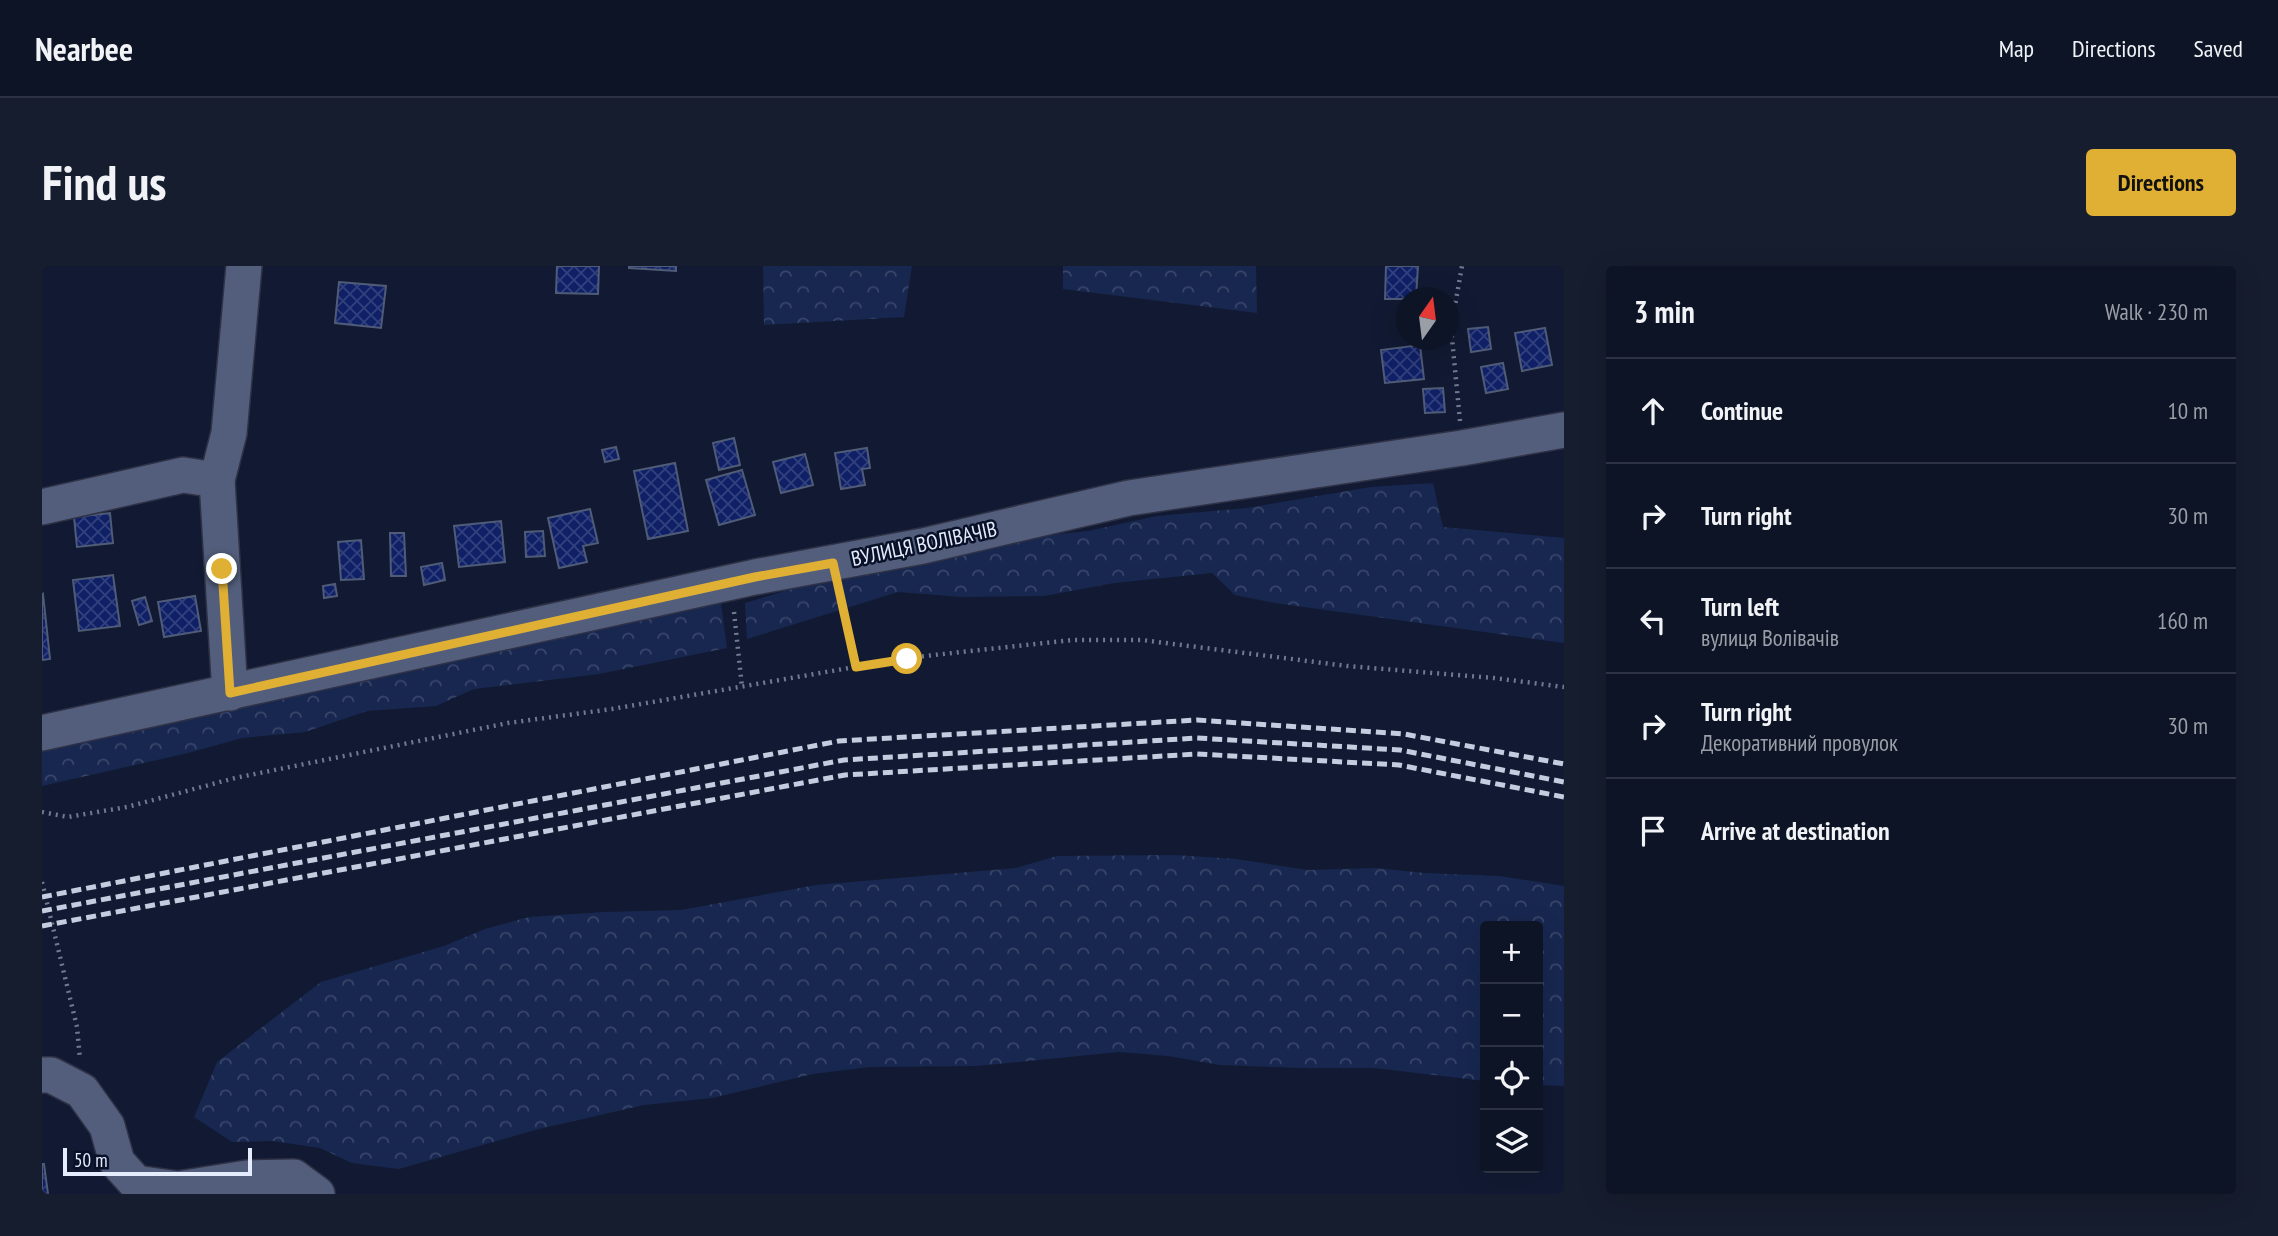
<!DOCTYPE html>
<meta charset="utf-8">
<style>
body{margin:0;font-family:"PT Sans Narrow",sans-serif;background:#161d2e;color:#f1f3f6}
.controls{position:absolute;right:21px;bottom:21px;display:grid;overflow:hidden;border-radius:7px;box-shadow:0 7px 28px #0002}
.controls button{width:63px;height:63px;display:grid;place-items:center;padding:0;border:0;border-bottom:2px solid #2d3343;background:#0d1426;color:#f1f3f6;font:35px sans-serif}
.compass{position:absolute;left:1354px;top:21px;width:63px;height:63px;border-radius:50%;background:#0d1426;box-shadow:0 7px 28px #0002;rotate:14deg}
.scale{position:absolute;left:21px;bottom:18px;width:189px;box-sizing:border-box;padding-left:7px;border:4px solid #e5ecfe;border-top:0;font-size:19px;line-height:24px;white-space:nowrap;color:#e5ecfe;-webkit-text-stroke:5px #081128;paint-order:stroke}
.stop{position:absolute;width:21px;height:21px;margin:-16px;border:5px solid #dfb034;border-radius:50%;background:#fff}
.stop.end{background:#dfb034;border-color:#fff;box-shadow:0 2px 7px #0008}
.list{margin:0;padding:0;list-style:none}
h2{display:flex;justify-content:space-between;align-items:center;height:91px;margin:0;padding:0 28px;font-size:30px}
h2 small{font-size:23px;font-weight:400;color:#9a9ea7}
.list li{display:grid;grid-template-columns:46px 1fr auto;gap:21px;align-items:center;box-sizing:border-box;height:105px;padding:0 28px;border-top:2px solid #2d3343}
.list b{display:block;font-size:26px;white-space:nowrap}
.list p{margin:0;font-size:23px;white-space:nowrap;color:#9a9ea7}
.list em{font-size:23px;font-style:normal;color:#9a9ea7}
.icon{flex:none;width:38px;height:38px;fill:none;stroke:currentColor;stroke-width:2;stroke-linecap:round;stroke-linejoin:round}
.map{position:relative;flex:none;width:1522px;height:928px;overflow:hidden;border-radius:7px}
header{display:flex;align-items:center;gap:42px;box-sizing:border-box;height:98px;padding:0 35px;background:#0d1426;border-bottom:2px solid #2d3343}
header strong{font-size:33px}
nav{display:flex;gap:38px;margin-inline-start:auto;font-size:24px}
.intro{display:flex;align-items:center;justify-content:space-between;box-sizing:border-box;height:168px;padding:0 42px}
h1{margin:0;font-size:49px}
.button{padding:18px 32px;border-radius:7px;background:#dfb034;color:#111;font-size:24px;font-weight:700}
main{display:flex;gap:42px;padding:0 42px}
aside{flex:1;background:#0d1426;border-radius:7px;box-shadow:0 7px 28px #0002}
.map>svg:first-child{display:block}
.forest{fill:url(#forest-crowns)}
.building{fill:url(#building-cross-hatch);stroke:#4f5b77;stroke-width:2}
.lines{fill:none;stroke-linecap:round;stroke-linejoin:round}
.minor-casing{stroke:#2f3247;stroke-width:38}
.path{stroke:#727a8f;stroke-width:4.5;stroke-dasharray:2 5;stroke-linecap:butt}
.minor{stroke:#525e7b;stroke-width:35}
.rail{stroke:#c4ccdf;stroke-width:5;stroke-dasharray:10 5;stroke-linecap:butt}
.route{stroke:#dfb034;stroke-width:9}
.labels{text-anchor:middle;stroke-width:5;stroke-linejoin:round;paint-order:stroke}
.street-label{font-size:21px;fill:#e5ecfe;stroke:#081128}
</style>
<header>
<strong>Nearbee</strong>
<nav><a>Map</a><a>Directions</a><a>Saved</a></nav>
</header>
<div class="intro"><h1>Find us</h1><a class="button">Directions</a></div>
<main>
<div class="map">
<svg width="1522" height="928" viewBox="0 0 1522 928">
<defs>
<pattern id="forest-crowns" width="20" height="18" patternUnits="userSpaceOnUse" patternTransform="scale(1.75)"><rect width="20" height="18" fill="#182750"/><path d="M2 6a3 3 0 1 1 6 0M12 15a3 3 0 1 1 6 0" fill="none" stroke="#39466a"/></pattern>
<pattern id="building-cross-hatch" width="8" height="8" patternUnits="userSpaceOnUse" patternTransform="scale(1.75)"><rect width="8" height="8" fill="#0f2066"/><path d="M0 0l8 8M0 8l8-8" fill="none" stroke="#32417d"/></pattern>
</defs>
<rect width="100%" height="100%" fill="#111a32"/>
<g class="forest">
<path d="M721,0H870L862,51L722,59Z"/>
<path d="M1021,0H1214L1215,47L1021,23Z"/>
<path d="M1391,217L1401,261L1522,272V377L1233,337L1193,329L1170,307L1072,317L1002,330L921,331L856,326L705,373L703,337L789,311L970,273L1046,265L1115,250L1205,242L1329,221Z"/>
<path d="M679,337L685,382L557,408L432,423L394,440L325,445L263,466L200,472L146,487L0,520V477L619,346Z"/>
<path d="M1133,589L1194,593L1266,604L1334,602L1382,607L1457,610L1522,620V820L1496,819V660H1443V815L1332,802H1259L1178,799L1126,790L1077,786L935,800L828,801L771,808L670,832L602,839L497,863L357,903L310,897L278,882L231,875L190,876L152,851L175,796L279,716L402,680L443,663L487,651L563,646L639,644L774,619L974,602L1015,590Z"/>
</g>
<g class="building">
<path d="M515,0H557L556,28L514,27Z"/>
<path d="M587,0H634V5L587,2Z"/>
<path d="M1344,0H1376L1374,32H1364V33H1343Z"/>
<path d="M297,16L344,20L339,62L293,57Z"/>
<path d="M1446,61L1449,83L1429,86L1426,63Z"/>
<path d="M1503,62L1510,99L1480,105L1473,67Z"/>
<path d="M1378,79L1382,113L1343,117L1339,84Z"/>
<path d="M1461,97L1466,123L1444,127L1439,101Z"/>
<path d="M1401,122L1403,146L1383,147L1381,123Z"/>
<path d="M692,172L698,199L677,204L671,177Z"/>
<path d="M574,181L577,193L563,196L560,184Z"/>
<path d="M825,182L828,202L820,203L823,219L799,223L793,187Z"/>
<path d="M763,188L771,219L739,227L731,196Z"/>
<path d="M633,197L646,265L606,273L592,205Z"/>
<path d="M700,204L713,249L677,259L664,214Z"/>
<path d="M548,243L556,277L541,280L545,296L517,302L506,252Z"/>
<path d="M68,247L71,277L35,281L32,251Z"/>
<path d="M459,255L463,296L417,301L412,260Z"/>
<path d="M501,265L503,290L484,291L483,266Z"/>
<path d="M348,267H362L364,310H349Z"/>
<path d="M319,274L322,313L299,314L296,276Z"/>
<path d="M400,297L403,314L382,319L379,301Z"/>
<path d="M71,309L78,360L37,365L31,314Z"/>
<path d="M293,318L295,330L282,332L281,320Z"/>
<path d="M1,328L8,393L0,394V329Z"/>
<path d="M153,330L159,365L122,371L116,336Z"/>
<path d="M103,331L110,355L97,359L90,335Z"/>
<path d="M0,898H2L6,928H0Z"/>
</g>
<g class="lines">
<g class="minor-casing">
<g id="minor">
<path d="M0,241L141,209L175,214"/>
<path d="M188,427L175,214L187,167L202,0"/>
<path d="M0,467L713,311L881,280L1087,232L1420,182L1522,164"/>
<path d="M0,809H9L40,825L65,860L75,896L94,917L136,923L205,912L252,911L275,928"/>
</g>
</g>
<g class="path">
<path d="M1418,155L1409,62L1420,0"/>
<path d="M797,325L814,401"/>
<path d="M692,346L700,421"/>
<path d="M0,546L26,551L85,541L193,512L466,457L570,443L865,392L1030,374H1100L1305,400L1452,412L1522,421"/>
<path d="M0,616L35,761L38,793"/>
</g>
<use href="#minor" class="minor"/>
<g class="rail">
<path d="M0,631L797,475L1155,454L1362,468L1522,498"/>
<path d="M0,645L802,494L1155,472L1358,484L1522,516"/>
<path d="M0,660L803,509L1155,488L1357,499L1522,531"/>
</g>
</g>
<g class="lines">
<path class="route" d="M180,303L188,427L713,311L791,297L814,401L865,393"/>
</g>
<g class="labels">
<g class="street-label">
<text transform="translate(882 278) rotate(-12)" y="7">ВУЛИЦЯ ВОЛІВАЧІВ</text>
</g>
</g>
</svg>
<div class="controls">
<button>+</button>
<button>−</button>
<button><svg class="icon" aria-label="locate" viewBox="0 0 24 24"><circle cx="12" cy="12" r="6"/><path d="M12 2v4M12 18v4M2 12h4M18 12h4"/></svg></button>
<button><svg class="icon" aria-label="layers" viewBox="0 0 24 24"><path d="M12 4l9 5-9 5-9-5zM3 14l9 5 9-5"/></svg></button>
</div>
<svg class="compass" viewBox="-18 -18 36 36"><path d="M0-13l5 13h-10z" fill="#e53935"/><path d="M0 13l5-13h-10z" fill="#9a9ea7"/></svg>
<div class="scale">50 m</div>
<div class="stop" style="left:865px;top:393px"></div>
<div class="stop end" style="left:180px;top:303px"></div>
</div>
<aside>
<h2>3 min<small>Walk · 230 m</small></h2>
<ul class="list">
<li><svg class="icon" aria-label="ahead" viewBox="0 0 24 24"><path d="M12 20V5M6 11l6-6 6 6"/></svg><div><b>Continue</b></div><em>10 m</em></li>
<li><svg class="icon" aria-label="right" viewBox="0 0 24 24"><path d="M7 20v-9h11M14 6l5 5-5 5"/></svg><div><b>Turn right</b></div><em>30 m</em></li>
<li><svg class="icon" aria-label="left" viewBox="0 0 24 24"><path d="M17 20v-9H6M10 6l-5 5 5 5"/></svg><div><b>Turn left</b><p>вулиця Волівачів</p></div><em>160 m</em></li>
<li><svg class="icon" aria-label="right" viewBox="0 0 24 24"><path d="M7 20v-9h11M14 6l5 5-5 5"/></svg><div><b>Turn right</b><p>Декоративний провулок</p></div><em>30 m</em></li>
<li><svg class="icon" aria-label="arrive" viewBox="0 0 24 24"><path d="M6 21V4h12l-3 4 3 4H6"/></svg><div><b>Arrive at destination</b></div></li>
</ul>
</aside>
</main>
